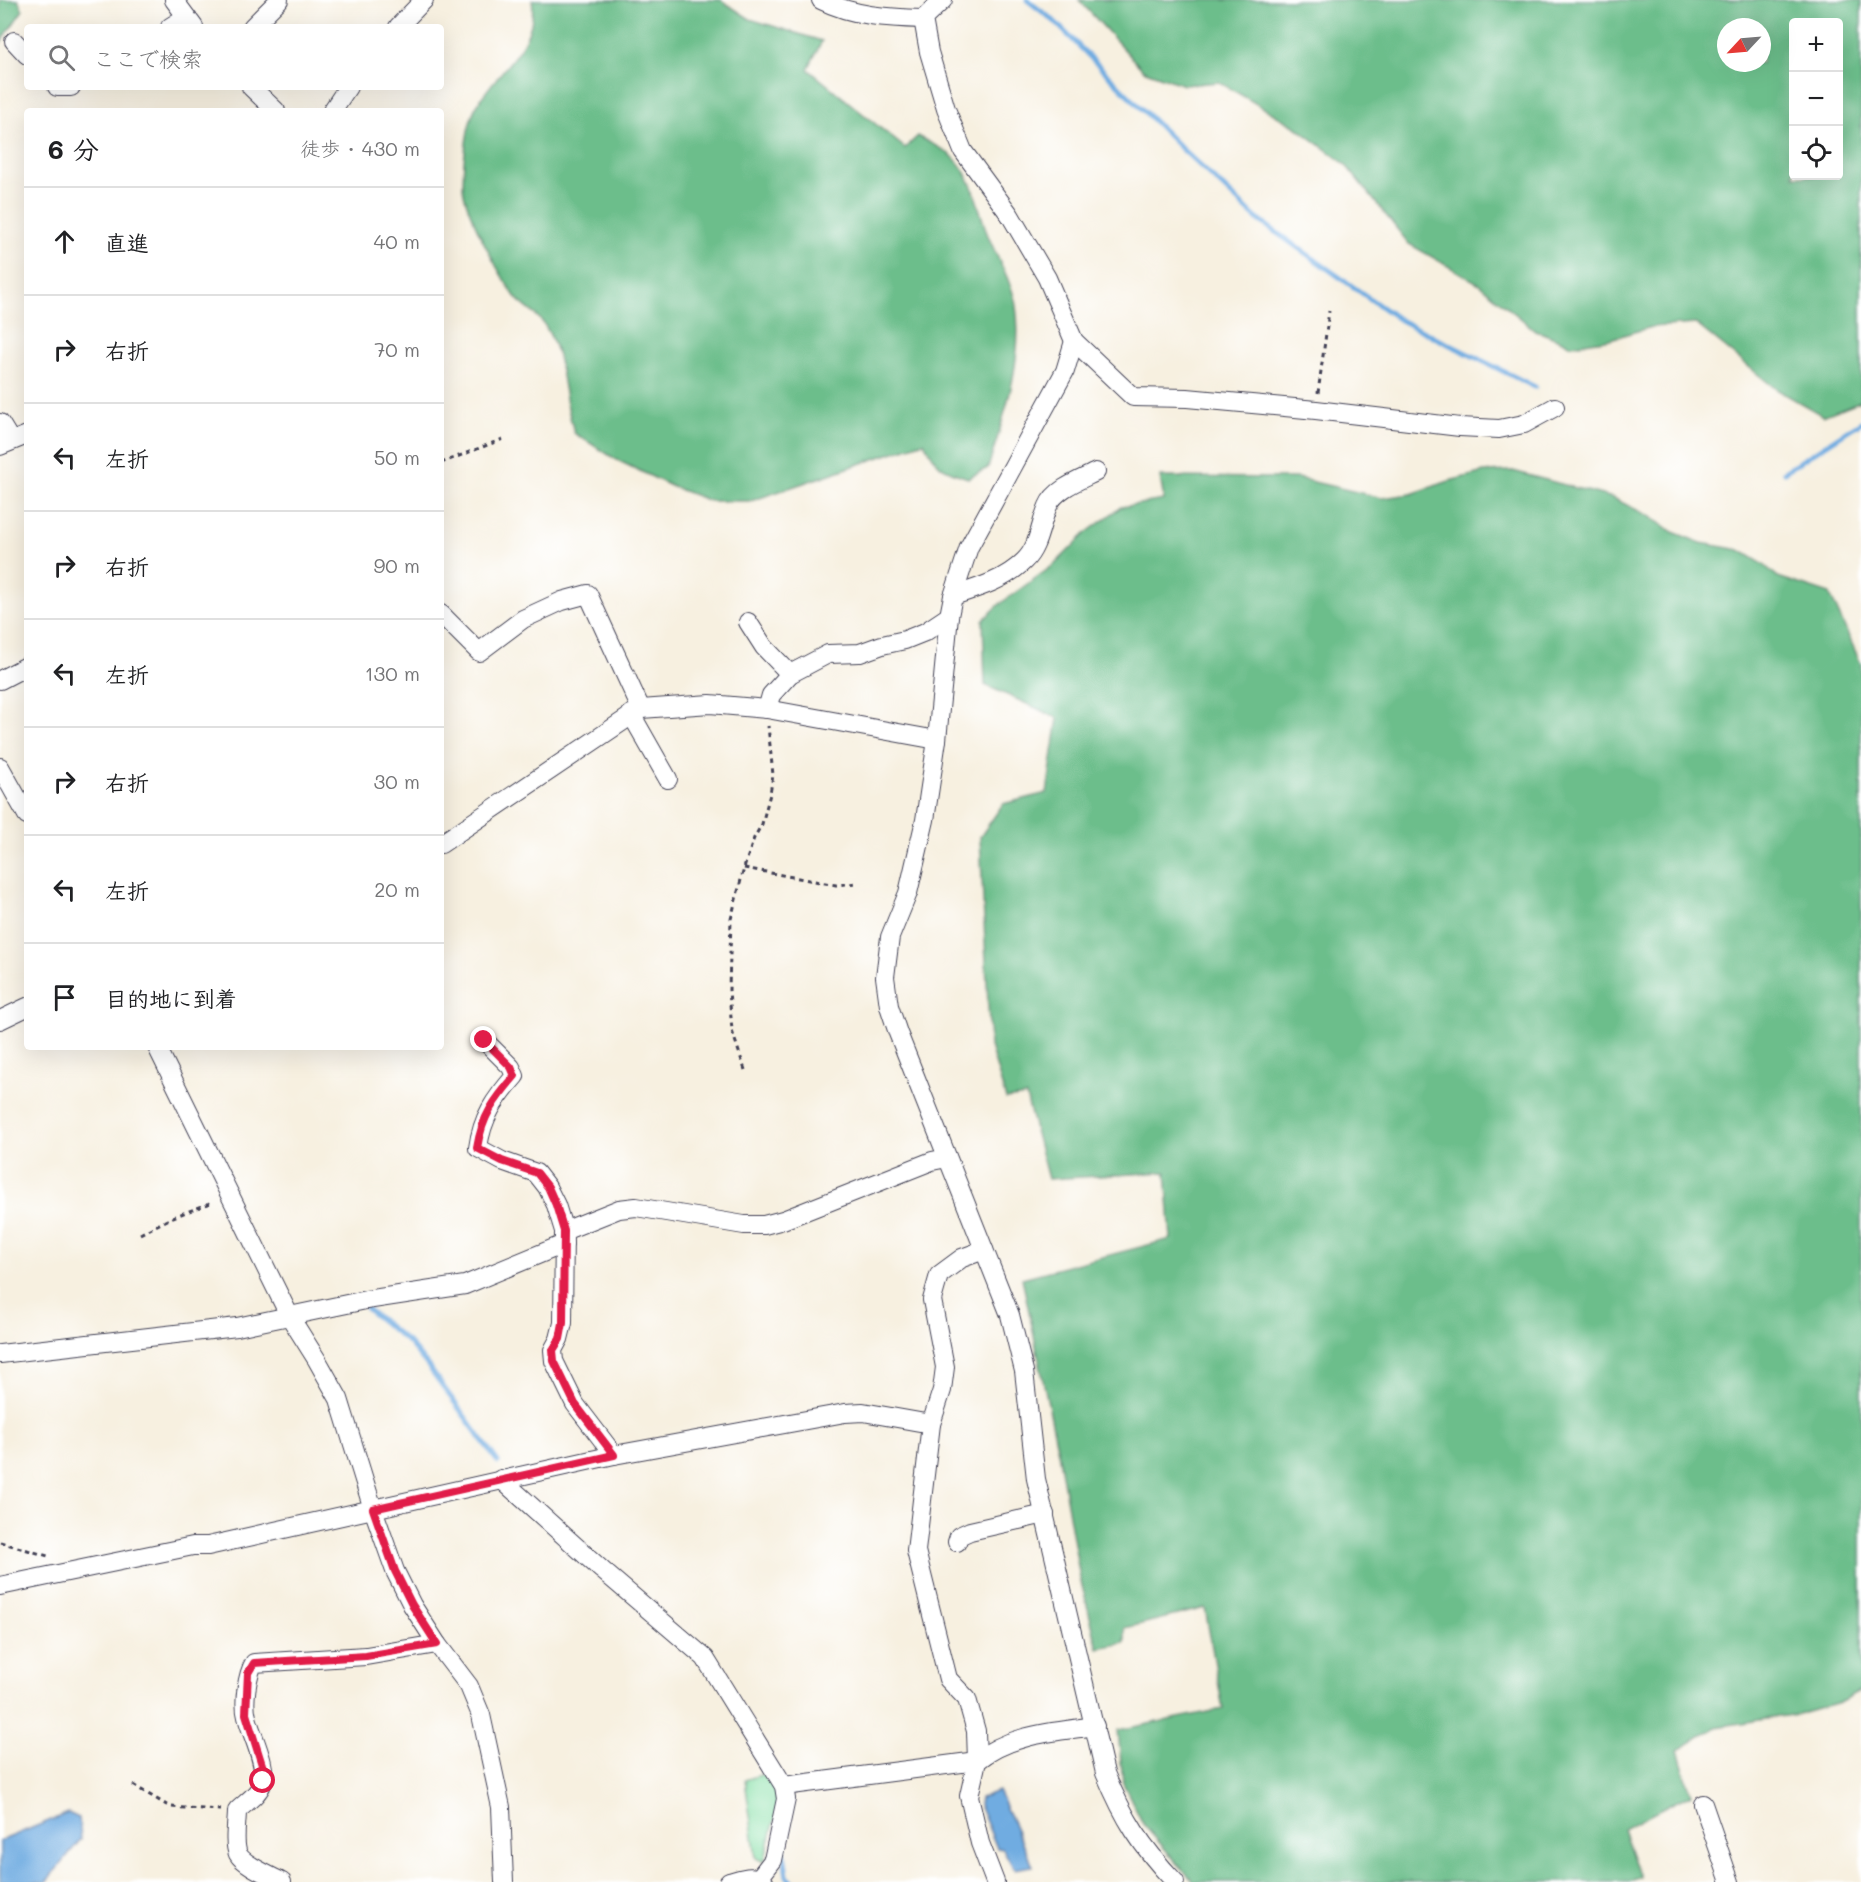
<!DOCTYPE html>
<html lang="ja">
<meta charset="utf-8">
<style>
body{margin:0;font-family:Mali,"Klee One",sans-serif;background:#f2f2f2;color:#202124}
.controls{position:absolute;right:18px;top:18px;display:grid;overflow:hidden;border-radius:6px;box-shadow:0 6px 24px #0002}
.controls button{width:54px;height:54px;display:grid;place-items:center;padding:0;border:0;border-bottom:2px solid #e0e0e0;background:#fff;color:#202124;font:30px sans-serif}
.compass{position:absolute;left:1717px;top:18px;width:54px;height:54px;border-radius:50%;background:#fff;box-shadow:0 6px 24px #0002;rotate:244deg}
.stop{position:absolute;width:18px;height:18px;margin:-14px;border:4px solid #e11d48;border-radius:50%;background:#fff}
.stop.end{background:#e11d48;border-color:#fff;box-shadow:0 2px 6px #0008}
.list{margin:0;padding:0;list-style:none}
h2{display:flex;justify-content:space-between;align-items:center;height:78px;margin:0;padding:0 24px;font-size:26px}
h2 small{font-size:20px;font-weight:400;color:#757577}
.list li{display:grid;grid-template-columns:39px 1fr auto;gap:18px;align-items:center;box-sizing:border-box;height:108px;padding:0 24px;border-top:2px solid #e0e0e0}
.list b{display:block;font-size:22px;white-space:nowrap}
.list em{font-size:20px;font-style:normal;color:#757577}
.icon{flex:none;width:33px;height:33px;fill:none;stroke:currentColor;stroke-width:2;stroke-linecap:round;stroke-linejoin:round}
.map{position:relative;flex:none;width:1861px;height:1882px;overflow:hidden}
.search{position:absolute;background:#fff;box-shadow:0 6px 24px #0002;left:24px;top:24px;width:420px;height:66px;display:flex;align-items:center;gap:15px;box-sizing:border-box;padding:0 21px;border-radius:6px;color:#757577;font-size:22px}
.panel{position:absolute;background:#fff;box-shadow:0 6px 24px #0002;left:24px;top:108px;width:420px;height:942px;border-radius:6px}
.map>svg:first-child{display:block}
.green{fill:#85dfa6;stroke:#548070;stroke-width:1.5}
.forest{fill:#6cbe8b;stroke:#477063;stroke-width:1.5;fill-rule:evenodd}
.water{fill:#6face1;stroke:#48678e;stroke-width:1.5}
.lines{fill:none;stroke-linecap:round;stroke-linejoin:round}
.stream{stroke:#6face1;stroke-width:5}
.minor-casing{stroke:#424154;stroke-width:20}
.path{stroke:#424154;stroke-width:3;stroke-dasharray:4.5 4.5;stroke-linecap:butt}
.minor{stroke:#fff;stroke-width:18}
.route{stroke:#e11d48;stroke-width:8}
</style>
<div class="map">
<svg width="1861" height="1882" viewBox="0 0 1861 1882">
<rect width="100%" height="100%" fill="#fff"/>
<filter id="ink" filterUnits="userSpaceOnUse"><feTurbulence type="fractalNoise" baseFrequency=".0167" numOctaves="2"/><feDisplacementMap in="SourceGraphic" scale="12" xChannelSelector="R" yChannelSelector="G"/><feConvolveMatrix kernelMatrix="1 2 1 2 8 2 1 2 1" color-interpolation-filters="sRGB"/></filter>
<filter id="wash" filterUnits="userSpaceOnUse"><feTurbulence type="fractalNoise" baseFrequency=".008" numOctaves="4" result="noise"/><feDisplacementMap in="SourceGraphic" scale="24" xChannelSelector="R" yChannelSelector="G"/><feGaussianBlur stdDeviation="1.35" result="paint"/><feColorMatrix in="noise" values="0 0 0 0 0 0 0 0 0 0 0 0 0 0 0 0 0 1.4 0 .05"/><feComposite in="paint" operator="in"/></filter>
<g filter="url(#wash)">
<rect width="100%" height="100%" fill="#f7f0e0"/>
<path class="green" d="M767,1773L781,1796L764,1862L756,1858L745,1780Z"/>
<g class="forest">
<path d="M0,0H18L23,10L0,43Z"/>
<path d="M532,0H721L750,19L822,41L808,69L905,148L918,136C929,143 945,149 954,158C974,178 978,208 987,233C995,255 1013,283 1016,306C1024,360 1004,416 988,468L968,478C941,469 938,468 924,442L751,501H710L673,487L617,460L574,433C571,420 567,406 565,393C560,366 559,348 544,324C538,314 525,308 517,299C503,281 462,207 463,185C463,164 466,123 477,105C497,70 539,45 532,0Z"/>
<path d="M1079,0H1861V401L1823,416L1776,389L1696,324L1651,327L1610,339L1572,345L1535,330L1478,283L1409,244L1345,164L1296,127L1219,82L1184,85L1143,70ZM1794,22H1838V176H1794ZM1726,27H1762V63H1726Z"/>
<path d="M1513,471L1613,498L1649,516L1673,532L1701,543L1740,550L1763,564L1778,577L1830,594L1861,664V1691L1839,1703L1804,1713L1716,1727L1678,1750L1691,1794L1623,1829L1640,1877L1629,1882H1194L1143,1824L1123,1783L1118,1730L1223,1709L1205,1608L1125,1628V1643L1098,1648L1080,1578L1058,1452L1022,1278L1171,1239L1166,1172L1048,1179L1026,1096L1006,1099L990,1046L980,837L1003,804L1047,793L1058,718L985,685L983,620L1001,603L1055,564L1087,532L1121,507L1164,500L1160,477L1297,478L1382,498L1411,494L1449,481L1484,472Z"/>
</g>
<g class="water">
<path d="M998,1791L1033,1866L1014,1869L1003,1849L997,1848L979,1805L980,1798Z"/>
<path d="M68,1813L79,1818L81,1839L46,1882H0V1841Z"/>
</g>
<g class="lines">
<g class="stream">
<path d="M1027,0L1053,20L1182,149L1256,218L1400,320L1535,387"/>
<path d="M1784,472L1861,422"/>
<path d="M366,1308L409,1343L428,1366L498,1462"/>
<path d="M783,1846L787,1876L792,1882"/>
</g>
</g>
</g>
<g filter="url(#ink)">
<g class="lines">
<g class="minor-casing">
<g id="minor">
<path d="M174,0L194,27"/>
<path d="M821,0C853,16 888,18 923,19"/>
<path d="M943,0L923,19L929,52L946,109L963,151L1010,215L1047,278L1074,341L1133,397L1187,398L1316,410L1460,427L1499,429L1524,424L1555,407"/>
<path d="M170,27L186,17"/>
<path d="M252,27L279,0"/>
<path d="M398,27L424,0"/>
<path d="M14,41L27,55"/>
<path d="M57,87H71"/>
<path d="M251,87L276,111"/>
<path d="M332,111L348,87"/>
<path d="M1074,341L1065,371L969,547L953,596L949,616L937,740L925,820L908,893L890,937L885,977L889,1006L898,1033L1010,1315L1024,1371L1036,1479L1105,1773C1124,1819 1141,1846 1175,1882"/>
<path d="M0,423L11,441"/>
<path d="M0,446L27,435"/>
<path d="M953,596C978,588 1005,580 1024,561C1039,547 1040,524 1048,506C1055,489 1080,480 1096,472"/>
<path d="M441,614L479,652L523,619L562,601L588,594L641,709"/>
<path d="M748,622L764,647L790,674"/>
<path d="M0,680L27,666"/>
<path d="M767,709L771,695L790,674L828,654L860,653L882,645L905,640L925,632L949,616"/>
<path d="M631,714L668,779"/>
<path d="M0,767L27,815"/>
<path d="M441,844L641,709L710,704L767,709L937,740"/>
<path d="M0,1020L27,1007"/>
<path d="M484,1040L511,1067L515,1076C495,1099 482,1117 478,1148L502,1161L536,1173L547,1187L556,1205L564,1231L563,1323L559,1339L553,1350L554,1361L575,1404L614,1455"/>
<path d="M157,1047L290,1317L317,1360L339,1399L373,1509L395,1571L412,1605L437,1644L469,1686L481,1715L501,1807L504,1882"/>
<path d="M564,1231L619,1209L636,1207L744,1225H764L783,1220L932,1161L947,1158"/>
<path d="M984,1250L962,1258L939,1275L932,1300L945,1367L942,1390L931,1424L916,1551L948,1679L967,1699L976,1731L977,1761L969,1796L980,1843L995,1882"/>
<path d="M0,1354L237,1327L366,1300L465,1285L564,1244"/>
<path d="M501,1479L602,1570L705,1658L784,1786L786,1799L773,1860L759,1878"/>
<path d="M957,1542L959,1536L970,1531L1045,1514"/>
<path d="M0,1586L193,1546H208L614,1455L845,1413L863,1412L931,1424"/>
<path d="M784,1786L977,1761C1010,1734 1054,1732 1095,1726"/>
<path d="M1703,1804L1730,1882"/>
<path d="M282,1882C271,1876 244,1865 238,1854C233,1842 237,1823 237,1811C246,1802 258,1795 262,1784C269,1768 251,1734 247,1717C243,1703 247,1675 254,1663L366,1656L437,1644"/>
<path d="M729,1882C741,1879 754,1873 764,1882"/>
</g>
</g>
<g class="path">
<path d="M1318,393L1329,311"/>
<path d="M441,463L503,439"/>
<path d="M744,868L836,885L857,883"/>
<path d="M745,1070L732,1031L729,990L731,919L744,868L754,838L762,824L770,794L773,775L768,726"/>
<path d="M140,1234L173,1217L208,1204L213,1200"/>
<path d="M0,1542L48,1556"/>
<path d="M133,1785L170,1807L221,1810"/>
</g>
<use href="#minor" class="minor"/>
</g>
</g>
<g class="lines" filter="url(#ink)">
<path class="route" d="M263,1781V1768L246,1714L248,1673L254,1663L366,1656L437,1644L412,1605L395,1571L373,1509L614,1455L575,1404L554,1361L553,1350L560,1339L563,1323L564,1231L556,1205L548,1187L537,1173L502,1161L477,1148C482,1116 495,1099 515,1076L511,1067L484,1040"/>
</g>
</svg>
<div class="controls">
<button>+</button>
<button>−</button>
<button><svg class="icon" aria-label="locate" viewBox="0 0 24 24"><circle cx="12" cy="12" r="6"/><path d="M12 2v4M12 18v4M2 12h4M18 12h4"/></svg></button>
</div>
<svg class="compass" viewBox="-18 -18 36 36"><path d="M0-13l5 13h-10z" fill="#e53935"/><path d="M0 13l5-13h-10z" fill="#757577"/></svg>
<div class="stop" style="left:263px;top:1781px"></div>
<div class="stop end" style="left:484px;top:1040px"></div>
<div class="search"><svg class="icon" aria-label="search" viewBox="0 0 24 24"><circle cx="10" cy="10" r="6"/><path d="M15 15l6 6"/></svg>ここで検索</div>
<section class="panel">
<h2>6 分<small>徒歩 · 430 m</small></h2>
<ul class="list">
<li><svg class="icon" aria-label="ahead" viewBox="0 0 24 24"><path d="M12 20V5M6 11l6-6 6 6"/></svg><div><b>直進</b></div><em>40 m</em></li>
<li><svg class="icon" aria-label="right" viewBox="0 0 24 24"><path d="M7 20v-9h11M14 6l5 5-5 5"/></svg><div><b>右折</b></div><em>70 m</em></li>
<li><svg class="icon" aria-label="left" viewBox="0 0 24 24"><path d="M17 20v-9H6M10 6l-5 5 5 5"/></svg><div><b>左折</b></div><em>50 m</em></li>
<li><svg class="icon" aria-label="right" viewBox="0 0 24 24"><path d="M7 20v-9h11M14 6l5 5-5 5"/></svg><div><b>右折</b></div><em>90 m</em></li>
<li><svg class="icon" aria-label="left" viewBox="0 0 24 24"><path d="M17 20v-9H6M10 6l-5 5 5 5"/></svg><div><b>左折</b></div><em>130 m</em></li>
<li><svg class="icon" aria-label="right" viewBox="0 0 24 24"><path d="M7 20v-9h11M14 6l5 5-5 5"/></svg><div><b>右折</b></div><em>30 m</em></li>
<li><svg class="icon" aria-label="left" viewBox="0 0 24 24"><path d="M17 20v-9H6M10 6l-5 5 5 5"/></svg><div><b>左折</b></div><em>20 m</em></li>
<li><svg class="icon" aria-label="arrive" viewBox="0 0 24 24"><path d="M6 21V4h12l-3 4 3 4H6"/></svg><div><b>目的地に到着</b></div></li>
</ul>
</section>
</div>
